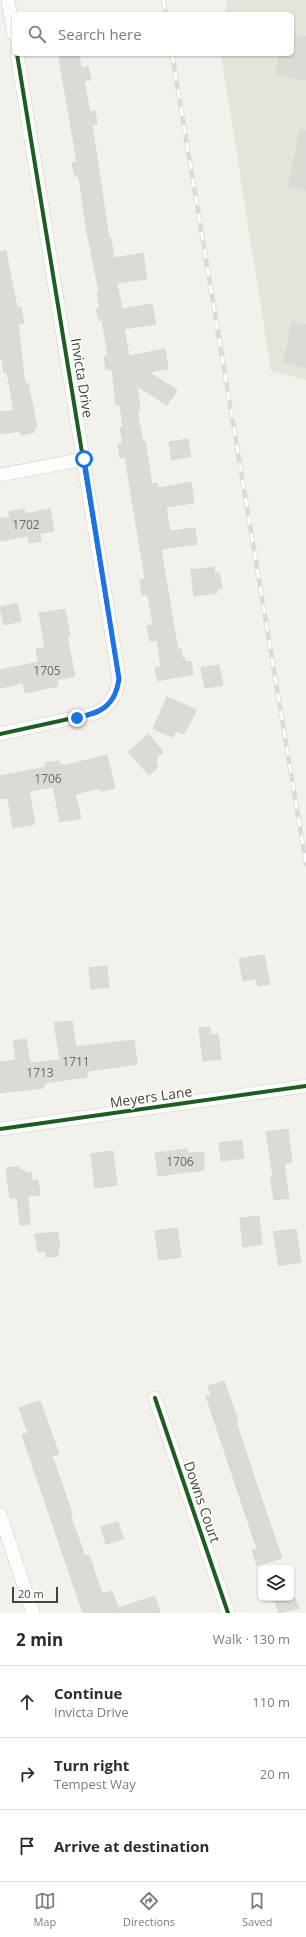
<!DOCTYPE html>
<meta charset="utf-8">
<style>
body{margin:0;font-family:"Open Sans",sans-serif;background:#f2f2f3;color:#2b2b33}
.controls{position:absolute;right:12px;bottom:12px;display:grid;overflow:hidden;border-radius:6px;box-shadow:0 1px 3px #0004}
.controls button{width:36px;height:36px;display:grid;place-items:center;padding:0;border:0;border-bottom:1px solid #e1e1e2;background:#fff;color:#2b2b33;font:20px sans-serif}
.scale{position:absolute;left:12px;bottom:10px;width:46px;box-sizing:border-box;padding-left:4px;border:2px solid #484338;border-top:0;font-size:11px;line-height:14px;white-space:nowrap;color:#484338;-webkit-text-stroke:3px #fff;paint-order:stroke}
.stop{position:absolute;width:12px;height:12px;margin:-9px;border:3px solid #1a73e8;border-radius:50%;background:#fff}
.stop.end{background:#1a73e8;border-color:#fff;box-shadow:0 1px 4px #0008}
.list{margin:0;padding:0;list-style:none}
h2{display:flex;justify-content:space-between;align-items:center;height:52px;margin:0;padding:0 16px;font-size:17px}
h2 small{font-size:13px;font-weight:400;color:#7c7c81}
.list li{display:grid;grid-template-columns:26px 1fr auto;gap:12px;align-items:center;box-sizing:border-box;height:72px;padding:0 16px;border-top:1px solid #e1e1e2}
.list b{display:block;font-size:15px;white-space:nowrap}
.list p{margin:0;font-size:13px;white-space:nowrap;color:#7c7c81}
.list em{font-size:13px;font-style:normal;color:#7c7c81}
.icon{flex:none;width:22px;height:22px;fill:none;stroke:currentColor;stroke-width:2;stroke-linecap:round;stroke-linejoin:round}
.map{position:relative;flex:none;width:306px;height:1613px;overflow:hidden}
.search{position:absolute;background:#fff;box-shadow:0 1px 3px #0004;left:12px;right:12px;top:12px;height:44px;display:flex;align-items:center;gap:10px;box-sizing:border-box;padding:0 14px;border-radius:6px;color:#7c7c81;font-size:15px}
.sheet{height:268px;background:#fff}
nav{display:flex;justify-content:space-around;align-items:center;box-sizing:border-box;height:56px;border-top:1px solid #e1e1e2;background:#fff;font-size:11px;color:#7c7c81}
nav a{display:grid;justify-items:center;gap:2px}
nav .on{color:#848077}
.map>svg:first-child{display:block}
.residential{fill:#e5e3da}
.building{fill:#dcdad5;stroke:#dad8d2}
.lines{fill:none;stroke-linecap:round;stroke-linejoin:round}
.street-casing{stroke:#d0cfca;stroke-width:14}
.street{stroke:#fdfdfc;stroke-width:13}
.rail-casing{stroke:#dadad9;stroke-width:4.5}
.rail{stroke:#fff;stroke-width:3;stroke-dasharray:9;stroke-linecap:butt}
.cycleway-casing{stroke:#fff;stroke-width:6}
.cycleway{stroke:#1b5e20;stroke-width:4}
.route{stroke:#1a73e8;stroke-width:5}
.labels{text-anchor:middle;stroke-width:3;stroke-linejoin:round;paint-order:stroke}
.number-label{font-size:12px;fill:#6e6a60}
.street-label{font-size:14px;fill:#484338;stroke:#fff}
</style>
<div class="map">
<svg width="306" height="1613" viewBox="0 0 306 1613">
<rect width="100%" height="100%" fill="#f2f1ec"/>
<path class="residential" d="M227,0H306V380L271,371L221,54H292V14H225Z"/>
<g class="building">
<path d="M292,34L306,37V80L276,75L280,54H292Z"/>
<path d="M79,54L81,68L88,67L91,80L84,81L90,112L95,111L97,124L92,125L109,238H111L114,258L143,253L147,279L117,283L122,309L152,304L156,324L124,329L129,356L165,349L168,369L148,372L177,390L167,405L137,386L140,411H137L143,442L145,441L152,484L157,483L158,488L191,482L194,503L166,507L170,531L195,528L197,544L161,549L178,650L181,649L182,658H185V662L191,661L193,674L158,681L155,668L161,667L157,640L150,641L147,626L153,625L148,597L147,594L142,595L140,580L145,579L125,457L120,458L118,444L123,443L120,428L123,427L120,405H116L112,369L106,370L104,356L108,355L102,320L99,321L96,309H100L97,292H99L86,226L79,178L77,176H75L72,163L77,162L59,57Z"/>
<path d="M300,130L306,131V190L289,186Z"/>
<path d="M6,251L17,308L21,307L24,323L18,324L25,384L28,383L37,427H34L35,432L21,435L20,431L1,434L0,427V412L14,410L7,372L4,373L2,359H0V252Z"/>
<path d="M292,322L306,325V367L284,363Z"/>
<path d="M188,439L191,456L172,460L169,442Z"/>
<path d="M24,509L25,514L50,509L54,531L40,533L41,541L29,543L28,536L0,541V519L10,517L9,512Z"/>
<path d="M214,567L215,574L219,573L222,588L217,589V593L194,596L191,570Z"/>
<path d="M17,603L21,621L4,625L0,607Z"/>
<path d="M65,609L70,636L67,637L75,676L57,680L58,686L25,693L23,683L0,688V670L38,662L36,649L45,648L39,613Z"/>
<path d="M219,665L223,685L205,688L201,668Z"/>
<path d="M167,697L197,710L184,734L176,731L173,737L153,729Z"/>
<path d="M149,734L163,752L156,758L158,760L155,762L158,767L149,775L128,752Z"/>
<path d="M107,755L115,788L101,791L100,788L75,794L81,818L60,822L53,787L29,791L35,824L13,828L8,798L0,799V776L46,767L45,763L59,761L60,765L63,764V766Z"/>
<path d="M264,955L270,984L258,986L256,978L243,981L239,959Z"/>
<path d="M107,966L109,987L91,989L89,968Z"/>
<path d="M72,1021L76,1047L134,1040L137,1064L89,1071L87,1072V1077L44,1083V1088L0,1093V1062L16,1060L13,1041L26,1039L30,1063L60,1060L54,1023Z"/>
<path d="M210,1027L211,1035L218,1034L221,1059L203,1061L199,1028Z"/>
<path d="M288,1129L292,1162L284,1164L289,1198L274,1200L270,1177H273L266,1132Z"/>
<path d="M235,1141H242L244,1158L221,1161L219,1143Z"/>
<path d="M187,1149L188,1153L204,1152V1170L158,1176L155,1153Z"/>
<path d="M113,1151L117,1185L95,1188L91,1154Z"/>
<path d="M19,1167V1170H25V1173L31,1172L32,1181L38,1180L40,1195L28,1196L30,1224L20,1225L17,1198H10L6,1168Z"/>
<path d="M259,1216L262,1244L243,1247L240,1218Z"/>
<path d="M177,1228L181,1257L159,1260L155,1231Z"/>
<path d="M296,1229L301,1262L279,1266L273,1232Z"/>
<path d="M58,1232L60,1249H58V1256L46,1257V1251L38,1252L35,1234Z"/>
<path d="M224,1381L238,1421L236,1422L255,1480L282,1558L257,1566L252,1550L257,1549L206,1396L211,1395L208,1386Z"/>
<path d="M40,1401L59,1454L52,1456L72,1513L70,1514L85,1556L89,1555L102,1594L112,1591L118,1608L155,1596L160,1613H83L22,1435L28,1433L19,1408Z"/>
<path d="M118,1522L124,1539L106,1544L101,1527Z"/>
<path d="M274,1598H295L299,1608L279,1613Z"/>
</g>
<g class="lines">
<g class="street-casing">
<g id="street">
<path d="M8,0L14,35"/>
<path d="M0,475L84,459"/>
<path d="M0,734L96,713C110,706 117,694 119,679L17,54"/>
<path d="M0,1129L306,1086"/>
<path d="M155,1398L228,1613"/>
<path d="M0,1514L33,1613"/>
</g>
</g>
<use href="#street" class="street"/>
<g class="rail-casing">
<g id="rail">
<path d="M163,0L166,14"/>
<path d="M172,54L306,864"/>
</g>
</g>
<use href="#rail" class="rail"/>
<g class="cycleway-casing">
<g id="cycleway">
<path d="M0,734L96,713C110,706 117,694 119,679L17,54"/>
<path d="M0,1129L306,1086"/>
<path d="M155,1398L228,1613"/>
</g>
</g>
<use href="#cycleway" class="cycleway"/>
</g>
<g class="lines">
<path class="route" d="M77,718C101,712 115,707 119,679L84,459"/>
</g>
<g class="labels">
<g class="number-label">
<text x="26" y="529">1702</text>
<text x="47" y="675">1705</text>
<text x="48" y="783">1706</text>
<text x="76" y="1066">1711</text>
<text x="40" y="1077">1713</text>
<text x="180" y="1166">1706</text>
</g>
<g class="street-label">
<text transform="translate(82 378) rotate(81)" y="5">Invicta Drive</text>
<text transform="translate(151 1097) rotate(-8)" y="5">Meyers Lane</text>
<text transform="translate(202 1502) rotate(71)" y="5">Downs Court</text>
</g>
</g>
</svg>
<div class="controls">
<button><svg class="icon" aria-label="layers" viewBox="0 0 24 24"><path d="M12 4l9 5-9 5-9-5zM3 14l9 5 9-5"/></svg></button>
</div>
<div class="scale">20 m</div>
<div class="stop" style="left:84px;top:459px"></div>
<div class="stop end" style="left:77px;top:718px"></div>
<div class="search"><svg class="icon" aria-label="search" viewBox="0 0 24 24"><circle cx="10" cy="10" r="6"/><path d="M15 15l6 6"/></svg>Search here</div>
</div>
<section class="sheet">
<h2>2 min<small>Walk · 130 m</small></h2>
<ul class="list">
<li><svg class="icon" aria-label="ahead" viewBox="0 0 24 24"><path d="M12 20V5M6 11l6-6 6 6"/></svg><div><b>Continue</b><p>Invicta Drive</p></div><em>110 m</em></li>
<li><svg class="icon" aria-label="right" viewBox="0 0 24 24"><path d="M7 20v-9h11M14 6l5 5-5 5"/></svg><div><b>Turn right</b><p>Tempest Way</p></div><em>20 m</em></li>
<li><svg class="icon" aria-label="arrive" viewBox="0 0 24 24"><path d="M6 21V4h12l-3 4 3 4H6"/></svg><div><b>Arrive at destination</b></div></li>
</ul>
</section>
<nav>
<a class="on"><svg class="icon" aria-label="map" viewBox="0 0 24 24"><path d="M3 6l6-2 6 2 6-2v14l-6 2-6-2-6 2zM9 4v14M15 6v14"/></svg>Map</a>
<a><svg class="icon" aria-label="directions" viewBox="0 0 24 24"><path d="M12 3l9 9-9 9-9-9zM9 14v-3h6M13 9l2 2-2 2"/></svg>Directions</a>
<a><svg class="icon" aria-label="saved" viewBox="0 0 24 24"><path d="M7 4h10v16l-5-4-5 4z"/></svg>Saved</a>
</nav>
